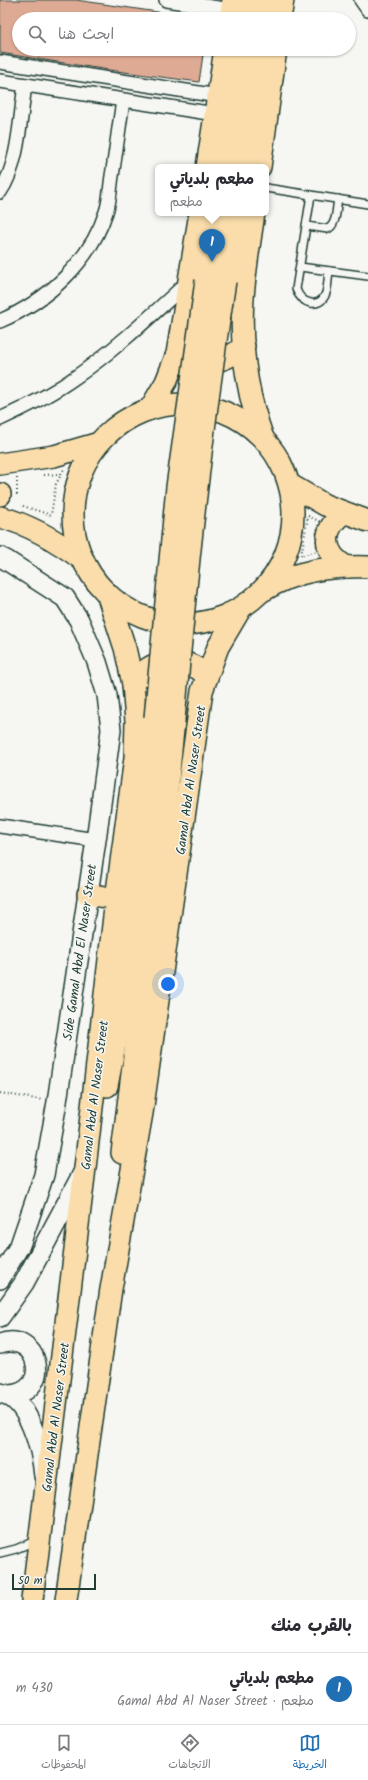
<!DOCTYPE html>
<html lang="ar">
<meta charset="utf-8">
<style>
body{margin:0;font-family:Kalam,"Playpen Sans Arabic",sans-serif;background:#f2f2f3;color:#2b2b33;direction:rtl}
.scale{position:absolute;left:12px;bottom:10px;width:84px;box-sizing:border-box;padding-left:4px;border:2px solid #1f3d34;border-top:0;font-size:11px;line-height:14px;white-space:nowrap;color:#1f3d34;-webkit-text-stroke:3px #f6f6f2;paint-order:stroke}
.you{position:absolute;left:168px;top:984px;width:14px;height:14px;margin:-10px;border:3px solid #fff;border-radius:50%;background:#1a73e8;box-shadow:0 0 0 6px #1a73e833}
.badge{display:grid;place-items:center;width:26px;height:26px;border-radius:50%;background:#1f6fb2;color:#fff;font-size:13px;font-weight:700}
.pin{position:absolute;translate:-50% -33px;filter:drop-shadow(0 1px 2px #0008)}
.pin::after{content:'';position:absolute;top:21px;width:14px;height:12px;background:inherit;clip-path:polygon(0 0,100% 0,50% 100%)}
.popup{position:absolute;left:155px;top:164px;width:114px;height:52px;box-sizing:border-box;display:grid;place-content:center;border-radius:6px;background:#fff;filter:drop-shadow(0 1px 3px #0005);font-size:13px;white-space:nowrap;color:#7c7c81}
.popup b{font-size:15px;color:#2b2b33}
.popup::after{content:'';position:absolute;left:50%;top:100%;margin-left:-8px;border:8px solid transparent;border-top-color:#fff}
.list{margin:0;padding:0;list-style:none}
h2{display:flex;justify-content:space-between;align-items:center;height:52px;margin:0;padding:0 16px;font-size:17px}
h2 small{font-size:13px;font-weight:400;color:#7c7c81}
.list li{display:grid;grid-template-columns:26px 1fr auto;gap:12px;align-items:center;box-sizing:border-box;height:72px;padding:0 16px;border-top:1px solid #e1e1e2}
.list b{display:block;font-size:15px;white-space:nowrap}
.list p{margin:0;font-size:13px;white-space:nowrap;color:#7c7c81}
.list em{font-size:13px;font-style:normal;color:#7c7c81}
.icon{flex:none;width:22px;height:22px;fill:none;stroke:currentColor;stroke-width:2;stroke-linecap:round;stroke-linejoin:round}
.map{position:relative;flex:none;width:368px;height:1600px;overflow:hidden;direction:ltr}
.search{position:absolute;background:#fff;box-shadow:0 1px 3px #0004;left:12px;right:12px;top:12px;height:44px;display:flex;align-items:center;gap:10px;box-sizing:border-box;padding:0 14px;border-radius:22px;color:#7c7c81;font-size:15px}
.sheet{height:124px;background:#fff}
nav{display:flex;justify-content:space-around;align-items:center;box-sizing:border-box;height:56px;border-top:1px solid #e1e1e2;background:#fff;font-size:11px;color:#7c7c81}
nav a{display:grid;justify-items:center;gap:2px}
nav .on{color:#1f6fb2}
.map>svg:first-child{display:block}
.building{fill:#dfaa94;stroke:#1f3d34}
.lines{fill:none;stroke-linecap:round;stroke-linejoin:round}
.lane-casing{stroke:#1f3d34;stroke-width:10}
.street-casing{stroke:#1f3d34;stroke-width:16}
.secondary-casing{stroke:#1f3d34;stroke-width:22}
.primary-casing{stroke:#1f3d34;stroke-width:24}
.path{stroke:#1f3d34;stroke-width:2;stroke-dasharray:1 3;stroke-linecap:butt}
.lane{stroke:#f6f6f2;stroke-width:7}
.street{stroke:#f6f6f2;stroke-width:13}
.secondary{stroke:#f6f6f2;stroke-width:19}
.primary{stroke:#faddab;stroke-width:21}
.primary-bridge-casing{stroke:#1f3d34;stroke-width:24;stroke-linecap:butt}
.primary-bridge{stroke:#faddab;stroke-width:21}
.labels{text-anchor:middle;stroke-width:3;stroke-linejoin:round;paint-order:stroke}
.street-label{font-size:13px;fill:#1f3d34;stroke:#f6f6f2}
</style>
<div class="map">
<svg width="368" height="1600" viewBox="0 0 368 1600">
<rect width="100%" height="100%" fill="#f6f6f2"/>
<filter id="ink" filterUnits="userSpaceOnUse"><feTurbulence type="fractalNoise" baseFrequency=".025" numOctaves="2"/><feDisplacementMap in="SourceGraphic" scale="8" xChannelSelector="R" yChannelSelector="G"/><feConvolveMatrix kernelMatrix="1 2 1 2 8 2 1 2 1" color-interpolation-filters="sRGB"/></filter>
<g filter="url(#ink)">
<path class="building" d="M0,0H76L171,14V19H19V49H149L163,51V49L203,55L199,82L109,70L0,53Z"/>
<g class="lines">
<g class="lane-casing">
<g id="lane">
<path d="M266,188L368,204"/>
<path d="M311,195L296,289C301,304 320,310 326,293C328,286 328,278 329,271"/>
<path d="M306,226L328,229C337,224 336,209 338,199"/>
<path d="M300,267L368,276"/>
<path d="M0,1553L16,1549L35,1541"/>
</g>
</g>
<g class="street-casing">
<g id="street">
<path d="M166,0L231,10"/>
<path d="M361,0L368,10"/>
<path d="M0,62L218,96"/>
<path d="M0,81L215,114"/>
<path d="M0,192C19,165 20,118 25,85"/>
<path d="M0,321C47,301 90,262 106,212C110,201 110,188 112,176C116,151 119,126 123,101"/>
<path d="M0,419C24,408 48,396 70,381C113,352 151,316 189,281"/>
<path d="M0,826L96,840"/>
</g>
</g>
<g class="secondary-casing">
<g id="secondary">
<path d="M0,557L6,560L65,598L79,620L97,662L107,695L111,730L96,840L57,1102L44,1175L20,1245L0,1279"/>
<path d="M0,1317L24,1283L84,1171"/>
<path d="M0,1344C38,1330 54,1391 10,1395"/>
<path d="M0,1393C29,1397 42,1452 44,1476"/>
</g>
</g>
<g class="primary-casing">
<g id="primary">
<path d="M230,19L233,0"/>
<path d="M245,19L248,0"/>
<path d="M264,19L267,0"/>
<path d="M280,19L283,0"/>
<path d="M207,167L225,49"/>
<path d="M223,167L241,49"/>
<path d="M242,167L260,49"/>
<path d="M260,167L276,49"/>
<path d="M254,213C250,241 245,270 243,298C240,345 247,394 263,438"/>
<path d="M206,281L216,213"/>
<path d="M225,281L235,213"/>
<path d="M196,362C215,364 230,359 244,346"/>
<circle cx="183" cy="514" r="110"/>
<path d="M150,409L166,382L177,354L200,213"/>
<path d="M0,464L54,456L99,443"/>
<path d="M289,484L325,505L368,521"/>
<path d="M0,494V495"/>
<path d="M344,513C321,529 322,554 347,567"/>
<path d="M0,517C31,525 59,542 84,561"/>
<path d="M264,590C296,570 331,566 368,567"/>
<path d="M133,684C150,657 184,653 207,676"/>
<path d="M88,894L116,899"/>
<path d="M107,1086L119,1022L134,921L155,718"/>
<path d="M122,1153L164,820L174,720"/>
<path d="M32,1600L85,1168L116,899L135,758L136,721L133,684L125,648L107,593"/>
<path d="M66,1600L111,1289L142,1113L202,691L218,647L241,608"/>
</g>
</g>
<g class="path">
<path d="M44,475L61,474"/>
<path d="M17,495V478"/>
<path d="M23,506L51,515L56,484L64,469"/>
<path d="M308,516L319,521L316,536L317,551L301,556Z"/>
<path d="M0,1093L42,1100"/>
</g>
<use href="#lane" class="lane"/>
<use href="#street" class="street"/>
<use href="#secondary" class="secondary"/>
<use href="#primary" class="primary"/>
<g class="primary-bridge-casing">
<g id="primary-bridge">
<path d="M155,718L177,487L206,281"/>
<path d="M174,720C186,573 202,427 225,281"/>
</g>
</g>
<use href="#primary-bridge" class="primary-bridge"/>
</g>
</g>
<g class="labels">
<g class="street-label">
<text transform="translate(190 780) rotate(-82)" y="5">Gamal Abd Al Naser Street</text>
<text transform="translate(79 952) rotate(-82)" y="5">Side Gamal Abd El Naser Street</text>
<text transform="translate(94 1095) rotate(-83)" y="5">Gamal Abd Al Naser Street</text>
<text transform="translate(55 1417) rotate(-83)" y="5">Gamal Abd Al Naser Street</text>
</g>
</g>
</svg>
<div class="scale">50 m</div>
<div class="you"></div>
<div class="pin badge" style="left:212px;top:262px">1</div>
<div class="popup"><b>مطعم بلدياتي</b>مطعم</div>
<div class="search"><svg class="icon" aria-label="search" viewBox="0 0 24 24"><circle cx="10" cy="10" r="6"/><path d="M15 15l6 6"/></svg>ابحث هنا</div>
</div>
<section class="sheet">
<h2>بالقرب منك<small></small></h2>
<ul class="list">
<li><span class="badge">1</span><div><b>مطعم بلدياتي</b><p>مطعم · Gamal Abd Al Naser Street</p></div><em>430 m</em></li>
</ul>
</section>
<nav>
<a class="on"><svg class="icon" aria-label="map" viewBox="0 0 24 24"><path d="M3 6l6-2 6 2 6-2v14l-6 2-6-2-6 2zM9 4v14M15 6v14"/></svg>الخريطة</a>
<a><svg class="icon" aria-label="directions" viewBox="0 0 24 24"><path d="M12 3l9 9-9 9-9-9zM9 14v-3h6M13 9l2 2-2 2"/></svg>الاتجاهات</a>
<a><svg class="icon" aria-label="saved" viewBox="0 0 24 24"><path d="M7 4h10v16l-5-4-5 4z"/></svg>المحفوظات</a>
</nav>
